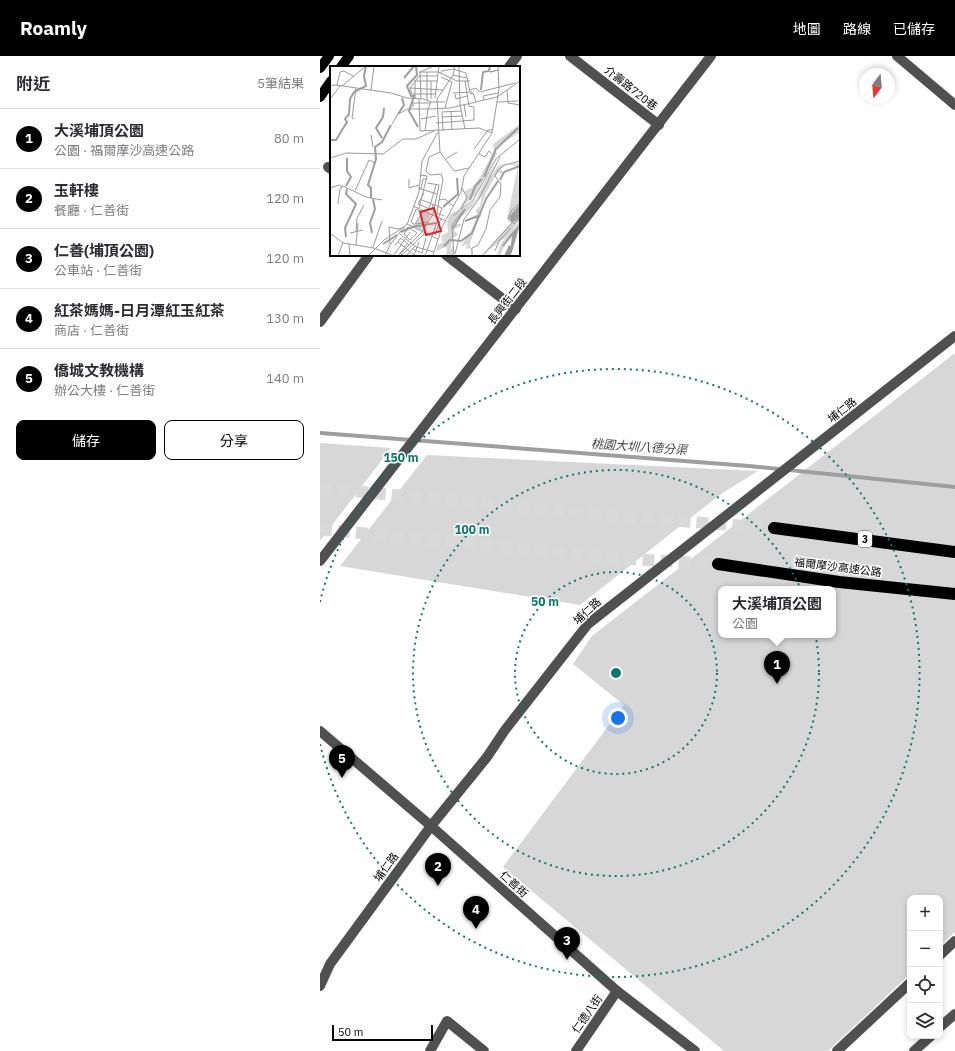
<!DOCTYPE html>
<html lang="zh-TW">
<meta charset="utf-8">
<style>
body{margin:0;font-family:"IBM Plex Sans","Noto Sans TC",sans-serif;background:#f7f7f7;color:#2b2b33}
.controls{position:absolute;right:12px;bottom:12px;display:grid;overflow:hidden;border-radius:8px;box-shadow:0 2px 6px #0003}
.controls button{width:36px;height:36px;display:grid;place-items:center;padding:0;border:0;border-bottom:1px solid #e1e1e2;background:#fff;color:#2b2b33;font:20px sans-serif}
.compass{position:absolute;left:539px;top:12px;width:36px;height:36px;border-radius:50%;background:#fff;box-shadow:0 2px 6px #0003;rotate:196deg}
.scale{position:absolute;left:12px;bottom:10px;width:101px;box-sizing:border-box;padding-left:4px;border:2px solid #000;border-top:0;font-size:11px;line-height:14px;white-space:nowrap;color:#000;-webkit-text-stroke:3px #fff;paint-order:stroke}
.you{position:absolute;left:298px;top:662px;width:14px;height:14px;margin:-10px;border:3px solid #fff;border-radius:50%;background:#1a73e8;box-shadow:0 0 0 6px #1a73e833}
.badge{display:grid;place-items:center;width:26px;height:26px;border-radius:50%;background:#000;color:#fff;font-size:13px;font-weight:700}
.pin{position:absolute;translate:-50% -33px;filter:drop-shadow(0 1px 2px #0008)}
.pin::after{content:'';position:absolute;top:21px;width:14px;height:12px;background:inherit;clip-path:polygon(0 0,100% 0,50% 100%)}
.popup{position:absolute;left:398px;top:530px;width:118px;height:52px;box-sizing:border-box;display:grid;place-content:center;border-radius:8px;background:#fff;filter:drop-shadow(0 1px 3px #0005);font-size:13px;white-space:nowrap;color:#7c7c81}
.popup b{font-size:15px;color:#2b2b33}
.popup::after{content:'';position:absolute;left:50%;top:100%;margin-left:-8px;border:8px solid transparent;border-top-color:#fff}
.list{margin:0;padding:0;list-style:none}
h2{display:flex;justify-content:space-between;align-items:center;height:52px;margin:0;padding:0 16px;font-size:17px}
h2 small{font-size:13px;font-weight:400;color:#7c7c81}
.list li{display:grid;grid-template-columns:26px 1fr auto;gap:12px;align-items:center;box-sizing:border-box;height:60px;padding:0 16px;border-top:1px solid #e1e1e2}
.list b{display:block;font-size:15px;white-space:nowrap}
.list p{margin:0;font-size:13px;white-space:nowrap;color:#7c7c81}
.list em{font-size:13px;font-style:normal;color:#7c7c81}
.actions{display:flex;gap:8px;padding:12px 16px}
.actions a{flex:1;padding:9px 0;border:1px solid #000;border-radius:8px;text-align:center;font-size:14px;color:#000}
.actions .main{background:#000;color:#fff}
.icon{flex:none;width:22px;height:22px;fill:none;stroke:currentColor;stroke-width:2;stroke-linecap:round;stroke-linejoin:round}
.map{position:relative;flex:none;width:635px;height:995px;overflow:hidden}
header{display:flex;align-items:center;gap:24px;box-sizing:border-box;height:56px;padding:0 20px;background:#000;color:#fff}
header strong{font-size:19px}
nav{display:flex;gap:22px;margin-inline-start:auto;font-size:14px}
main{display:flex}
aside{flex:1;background:#fff}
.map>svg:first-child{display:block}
.green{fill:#d7d7d7;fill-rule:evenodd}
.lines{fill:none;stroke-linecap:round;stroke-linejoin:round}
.stream{stroke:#9e9e9e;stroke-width:4}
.highway-tunnel{stroke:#d9d9d9;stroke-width:12;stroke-dasharray:12 6;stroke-linecap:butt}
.minor{stroke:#505050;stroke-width:10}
.major{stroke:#000;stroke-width:10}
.highway{stroke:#000;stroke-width:12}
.ring{fill:none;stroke:#0f766e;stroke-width:2;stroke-dasharray:2 4}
.labels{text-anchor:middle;stroke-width:3;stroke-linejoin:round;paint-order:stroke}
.shield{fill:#fff;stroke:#4c4c4c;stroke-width:1}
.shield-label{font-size:10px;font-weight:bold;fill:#000}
.street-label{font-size:11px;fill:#000;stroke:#fff}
.water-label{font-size:12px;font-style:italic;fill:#3f3f3f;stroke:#fff}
.inset-river{fill:none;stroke:#9e9e9e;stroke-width:2}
.inset-road{fill:none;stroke:#999;stroke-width:1}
.view{fill:#d62828;fill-opacity:0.15;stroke:#d62828;stroke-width:2}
.inset-edge{fill:none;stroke:#000;stroke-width:2}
.centre{fill:#0f766e;stroke:#fff;stroke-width:2}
.ring-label{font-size:12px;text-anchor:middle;font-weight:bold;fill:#0f766e;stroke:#fff;stroke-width:3;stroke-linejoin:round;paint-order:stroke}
</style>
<header>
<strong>Roamly</strong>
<nav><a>地圖</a><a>路線</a><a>已儲存</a></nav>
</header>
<main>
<aside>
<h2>附近<small>5筆結果</small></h2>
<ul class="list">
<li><span class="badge">1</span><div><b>大溪埔頂公園</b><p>公園 · 福爾摩沙高速公路</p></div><em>80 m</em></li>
<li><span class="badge">2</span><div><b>玉軒樓</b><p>餐廳 · 仁善街</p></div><em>120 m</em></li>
<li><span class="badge">3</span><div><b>仁善(埔頂公園)</b><p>公車站 · 仁善街</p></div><em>120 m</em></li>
<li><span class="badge">4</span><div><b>紅茶媽媽-日月潭紅玉紅茶</b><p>商店 · 仁善街</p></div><em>130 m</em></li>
<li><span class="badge">5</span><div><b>僑城文教機構</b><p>辦公大樓 · 仁善街</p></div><em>140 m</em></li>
</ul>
<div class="actions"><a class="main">儲存</a><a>分享</a></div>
</aside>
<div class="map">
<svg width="635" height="995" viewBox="0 0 635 995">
<rect width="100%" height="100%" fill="#fff"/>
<g class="green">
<path d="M635,297V876L620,890V842H590V918L508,995H404L183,811L304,649L253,608L272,580ZM401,533H513V579H401Z"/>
<path d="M0,387L71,392L0,485Z"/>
<path d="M107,399L438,415L401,438L260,549L20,510Z"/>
</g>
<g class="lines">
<path class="stream" d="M0,377L429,410L635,431"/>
<g class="highway-tunnel">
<path d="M0,432L306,461L454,472"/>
<path d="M0,473L292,502L398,508"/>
</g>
<g class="minor">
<path d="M250,0L339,69"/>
<path d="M577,0L635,49"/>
<path d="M189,11L197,0"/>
<path d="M8,111L11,113"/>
<path d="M126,199L196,253"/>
<path d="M0,266L49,199"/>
<path d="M0,505L391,0"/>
<path d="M0,675L111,770L297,935L375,995"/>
<path d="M620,899L635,885"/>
<path d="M0,930L10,908L111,770L167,701L185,674L268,568L635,280"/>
<path d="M620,971L635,958"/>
<path d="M110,995L127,965L164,995"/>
<path d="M256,995L297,935"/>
<path d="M517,995L590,927"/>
<path d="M594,995L611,980"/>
</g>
<g class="major">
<path d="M21,11L29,0"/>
<path d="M0,12L9,0"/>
<path d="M0,41L11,25"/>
</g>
<g class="highway">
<path d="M454,472L635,496"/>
<path d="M398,508L519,526L635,538"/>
</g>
</g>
<g class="ring">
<circle cx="296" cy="617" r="101"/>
<circle cx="296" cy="617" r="203"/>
<path d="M0 546A304 304 0 1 1 0 688"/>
</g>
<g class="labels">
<rect class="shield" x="538" y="475" width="14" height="16" rx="3"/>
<g class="shield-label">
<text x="545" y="487">3</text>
</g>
<g class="street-label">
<text transform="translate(311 32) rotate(38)" y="4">介壽路720巷</text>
<text transform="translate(187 245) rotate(-52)" y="4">長興街二段</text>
<text transform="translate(522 354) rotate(-38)" y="4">埔仁路</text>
<text transform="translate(518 511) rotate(7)" y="4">福爾摩沙高速公路</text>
<text transform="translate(267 555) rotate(-43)" y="4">埔仁路</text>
<text transform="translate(66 811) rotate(-54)" y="4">埔仁路</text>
<text transform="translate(194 828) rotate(42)" y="4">仁善街</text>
<text transform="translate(267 958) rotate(-55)" y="4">仁德八街</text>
</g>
<g class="water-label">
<text transform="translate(319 391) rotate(4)" y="4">桃園大圳八德分渠</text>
</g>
</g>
<g transform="translate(10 10)">
<rect width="190" height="190" fill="#fff"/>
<path d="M190,58V66L166,81V87L168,86L145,129L123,151L146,133L158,109L168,95L156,118L168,100L178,96L171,102L173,108L167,107L156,127L150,144L151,150L155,149L149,151L140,178L144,190L140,182L136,183L137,178L131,181L135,173H132L141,166L146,154L145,151L135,155L148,148L145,145L150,140L152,128L142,141L123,158H133L124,164L128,169L119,175L122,176L120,185L123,179V190H116L117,181L110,183L108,187L109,183L105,187L108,178L113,177L111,170L118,166L117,155L120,148L128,144L136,133L135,125L143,121L150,111L164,85L163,78ZM188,97L190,154L178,168L190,155V158L175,178L170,190H167L170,179L176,171L151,190L181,157L177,153L188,100L177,99ZM94,144L101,148L92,165L84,161Z" fill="#d7d7d7"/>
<path d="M190,138V152L182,157L179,151ZM190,158L182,186L180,190H174L179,179L181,180L182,167Z" fill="#9e9e9e"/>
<path class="inset-river" d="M86,0L87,9L77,20L81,30H84L79,45L88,61M74,12L84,0M151,24L153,6L159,5L160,0M68,48L74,39L72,32M52,72L46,62L53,51L54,42M0,74H6L17,56L15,53L19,48L20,33L24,26L36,20L34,10L36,0M154,111L166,83L188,62M170,114L174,106L190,100M16,120L21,111L17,105V92M41,132V122L38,119L46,93L45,81L52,76L61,59M140,134L145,120L152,113M113,141L128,128L127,112M135,155L148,150M123,162L135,143M71,166L82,161L106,157M42,167L40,157L45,143L43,133M16,171L15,162L26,138L16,128L17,123M53,178L67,169M114,180L120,174L131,175L142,167L156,133L168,115M173,180L183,167"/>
<path class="inset-road" d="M106,0H123M125,0L123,9L107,33L110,86L124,105L139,102M129,1L130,38L135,63M165,5L160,6L168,4M89,6H108L127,15H140M111,7L112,5L123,3L136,7L140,26M123,9L137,12M111,11L122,16L115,42M85,15H107M101,15V33M7,19L10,6L14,5L23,10M0,20L6,19L61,27L77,32L94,33L101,36L98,43L120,42L167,31L190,15M12,20L36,0M80,22L89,10H107M80,22L113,24M80,22L82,28H105M41,24L44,0M140,24L146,22L150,26L185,17M177,24L178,37L190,39M123,27L142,26M125,28L126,33L137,30M140,28L143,27L146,36M85,32V14M105,32L109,0M0,33L10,20M89,33L90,65L149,62L162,67M91,33L90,6L104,0M97,34V6M154,34L153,30L168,27M101,36H115M167,36L188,35M134,38L136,51M83,41V37H100M121,46L122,64M112,51L132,50M24,53L22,52L26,22M91,53L106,50M106,57L144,54V41L139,40L135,15M62,58L68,48L78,43H98M95,65L98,43M113,65L112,46L131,45M41,69L43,81M144,83L158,64H163M149,88L155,91L159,85L162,88M0,92L16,87L53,88L73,73H86L104,65M116,93L127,86M79,113V122L89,119M0,122L9,119L12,121M88,122L107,128M91,123L93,113H97M25,125L39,94L45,97M94,127L88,138L102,144L103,138M92,134L112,142L95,190M109,134L113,114L111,108L100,109L96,105L99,91L110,86M190,137L182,144L178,152L184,158L190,152M8,138L10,123L13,120L36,131L52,134M83,140L116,155M89,142L97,110L90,109M99,143L106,119M131,143L137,131L132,122M114,150L107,147L109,134L115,133L123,140M123,150L143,134L166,93L190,73M77,158L108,173M84,158L81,156L86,143L91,146M86,158L98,156M83,161L94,144M76,163L78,161L87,167L80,174L74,168L77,164M26,165L27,152L34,139M0,167L13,177L44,182L64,190M20,167L33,164M70,168L86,181L104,186M105,169L111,152M68,176L84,189L89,176M19,178L20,190M60,178L59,161L68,163L75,161M26,179L28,157M65,179L71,172L79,179M43,181L52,155M82,183L92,187L96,172M165,185L169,175L181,162M71,188L72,189L95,167M125,188L134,153L149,133L170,91M64,189L80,166M69,189L92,166L103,148L109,119L97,117M69,189L77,178M103,189L112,161L131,126L134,110L162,67L169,23L168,0M8,190L13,176M38,190L54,174L71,163M55,190L60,179L78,156L89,126L92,95L108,66M76,190L85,180M124,190L122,159L131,147M142,190V182L148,179L156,163L160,144L170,131L171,118L165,110L168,104L175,99L190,95M152,190L182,157"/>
<path class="view" d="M104,142L111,165L96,169L90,146Z"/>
<rect width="190" height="190" class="inset-edge"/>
</g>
<circle cx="296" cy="617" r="6" class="centre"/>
<g class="ring-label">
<text x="81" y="406">150 m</text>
<text x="152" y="478">100 m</text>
<text x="225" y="550">50 m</text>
</g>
</svg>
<div class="controls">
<button>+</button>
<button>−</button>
<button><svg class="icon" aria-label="locate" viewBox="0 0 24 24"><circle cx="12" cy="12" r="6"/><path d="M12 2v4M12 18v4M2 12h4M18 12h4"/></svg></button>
<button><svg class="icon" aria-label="layers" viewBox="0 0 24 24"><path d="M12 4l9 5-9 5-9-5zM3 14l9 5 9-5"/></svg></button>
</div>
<svg class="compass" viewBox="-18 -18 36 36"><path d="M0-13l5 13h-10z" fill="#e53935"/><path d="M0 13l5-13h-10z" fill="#7c7c81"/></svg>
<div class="scale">50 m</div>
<div class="you"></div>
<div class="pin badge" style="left:457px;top:628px">1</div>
<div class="popup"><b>大溪埔頂公園</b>公園</div>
<div class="pin badge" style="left:118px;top:830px">2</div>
<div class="pin badge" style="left:247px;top:904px">3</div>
<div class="pin badge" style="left:156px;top:873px">4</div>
<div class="pin badge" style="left:22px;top:722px">5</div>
</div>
</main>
